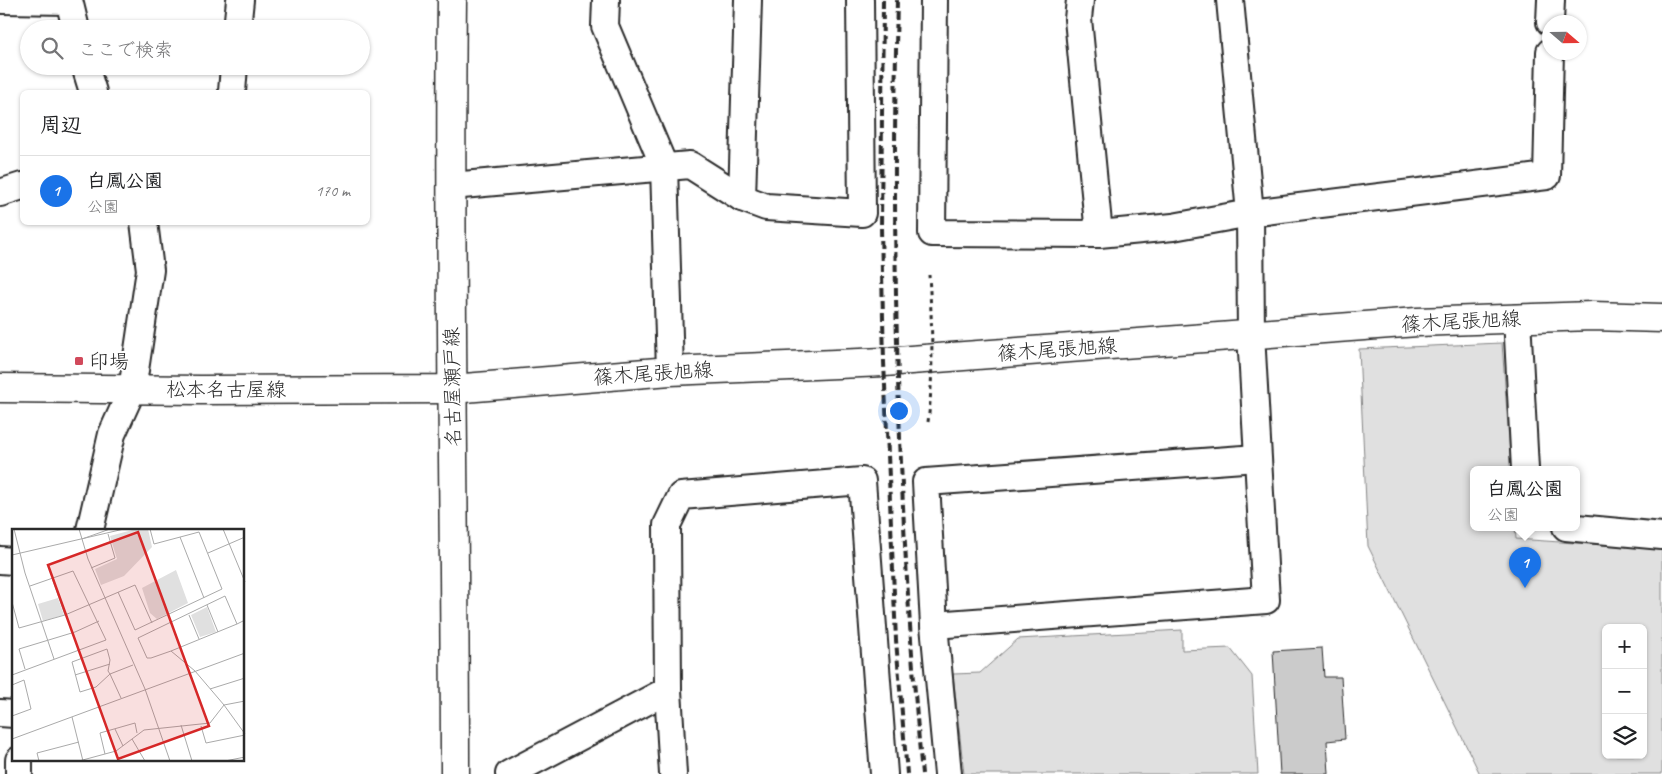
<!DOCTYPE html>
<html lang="ja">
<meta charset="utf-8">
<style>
body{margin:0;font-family:Caveat,"Klee One",sans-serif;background:#f2f2f2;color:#202124}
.controls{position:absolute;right:15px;bottom:15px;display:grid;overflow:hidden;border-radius:8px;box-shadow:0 1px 4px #0004}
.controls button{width:45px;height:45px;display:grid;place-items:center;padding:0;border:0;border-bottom:1px solid #e0e0e0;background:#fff;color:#202124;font:25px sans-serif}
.compass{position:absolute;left:1542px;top:15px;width:45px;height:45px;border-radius:50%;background:#fff;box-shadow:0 1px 4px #0004;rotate:110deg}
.you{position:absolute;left:898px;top:410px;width:18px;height:18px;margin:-12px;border:4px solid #fff;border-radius:50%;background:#1a73e8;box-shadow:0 0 0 8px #1a73e833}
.badge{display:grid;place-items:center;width:32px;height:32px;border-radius:50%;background:#1a73e8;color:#fff;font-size:16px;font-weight:700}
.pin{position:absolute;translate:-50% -41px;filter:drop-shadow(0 1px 2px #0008)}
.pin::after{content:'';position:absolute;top:26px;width:18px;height:15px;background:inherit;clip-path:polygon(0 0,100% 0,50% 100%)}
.popup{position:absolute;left:1470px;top:466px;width:110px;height:65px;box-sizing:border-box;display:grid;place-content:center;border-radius:8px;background:#fff;filter:drop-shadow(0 1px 4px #0005);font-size:16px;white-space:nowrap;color:#757577}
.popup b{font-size:19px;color:#202124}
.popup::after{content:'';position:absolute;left:50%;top:100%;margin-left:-10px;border:10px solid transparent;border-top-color:#fff}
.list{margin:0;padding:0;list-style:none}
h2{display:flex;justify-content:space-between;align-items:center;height:65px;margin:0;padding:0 20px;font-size:21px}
h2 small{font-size:16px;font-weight:400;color:#757577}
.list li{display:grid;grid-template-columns:32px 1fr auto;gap:15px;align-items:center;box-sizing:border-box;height:70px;padding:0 20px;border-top:1px solid #e0e0e0}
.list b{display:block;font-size:19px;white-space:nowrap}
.list p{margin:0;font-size:16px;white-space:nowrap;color:#757577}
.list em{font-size:16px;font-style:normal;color:#757577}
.icon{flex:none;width:28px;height:28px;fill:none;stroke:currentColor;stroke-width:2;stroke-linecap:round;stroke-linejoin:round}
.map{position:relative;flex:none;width:1662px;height:774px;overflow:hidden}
.search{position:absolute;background:#fff;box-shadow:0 1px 4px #0004;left:20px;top:20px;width:350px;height:55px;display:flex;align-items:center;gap:12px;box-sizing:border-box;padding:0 18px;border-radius:28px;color:#757577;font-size:19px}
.panel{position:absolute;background:#fff;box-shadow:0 1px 4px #0004;left:20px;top:90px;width:350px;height:135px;border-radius:8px}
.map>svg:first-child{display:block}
.green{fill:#e0e0e0;stroke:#868686;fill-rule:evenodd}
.building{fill:#cbcbcb;stroke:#2b2b2b}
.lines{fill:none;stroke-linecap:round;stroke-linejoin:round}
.minor-casing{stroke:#2b2b2b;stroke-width:30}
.secondary-casing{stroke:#2b2b2b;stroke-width:31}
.primary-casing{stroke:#2b2b2b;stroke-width:31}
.minor{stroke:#fff;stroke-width:26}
.secondary{stroke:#fff;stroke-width:28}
.primary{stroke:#fff;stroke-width:28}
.rail{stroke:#2b2b2b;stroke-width:4;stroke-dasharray:8 4;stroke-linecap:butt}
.path-bridge{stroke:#2b2b2b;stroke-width:3;stroke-dasharray:4 4;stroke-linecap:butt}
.poi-dot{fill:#d1495b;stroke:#fff;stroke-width:2}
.labels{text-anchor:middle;stroke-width:4;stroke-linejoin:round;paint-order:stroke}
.street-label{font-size:20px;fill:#2b2b2b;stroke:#fff}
.poi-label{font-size:20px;fill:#2b2b2b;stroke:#fff;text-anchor:start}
.inset-road{fill:none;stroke:#aaa;stroke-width:1}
.view{fill:#d62828;fill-opacity:0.15;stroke:#d62828;stroke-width:2.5}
.inset-edge{fill:none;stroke:#2b2b2b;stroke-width:2.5}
</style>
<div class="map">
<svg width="1662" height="774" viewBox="0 0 1662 774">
<rect width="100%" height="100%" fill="#fff"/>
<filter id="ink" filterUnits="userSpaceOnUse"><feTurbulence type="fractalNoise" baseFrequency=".02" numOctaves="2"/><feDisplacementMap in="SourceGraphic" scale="10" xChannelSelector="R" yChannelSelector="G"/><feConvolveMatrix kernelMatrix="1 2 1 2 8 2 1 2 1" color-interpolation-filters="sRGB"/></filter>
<g filter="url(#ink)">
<g class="green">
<path d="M1502,343L1511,469H1474V527H1515L1516,539L1662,549V774H1480L1368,546L1359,349ZM1606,628H1643V755H1606Z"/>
<path d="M1182,630V650L1230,648L1252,676L1258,774H964L953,674L980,673L1018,639Z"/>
</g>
<path class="building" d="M1322,648L1324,677H1341L1345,739L1327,741L1329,774H1280L1273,651Z"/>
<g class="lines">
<g class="minor-casing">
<g id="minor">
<path d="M2,0L69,1"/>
<path d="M69,0L76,29"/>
<path d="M606,0L605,26L664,166L670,371"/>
<path d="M934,0L932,233L1099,234L1173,227L1250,213L1547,176L1550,52"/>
<path d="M1080,0L1078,19L1099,234"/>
<path d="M1550,22L1551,0"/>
<path d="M237,29L240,0"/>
<path d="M85,66L93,92"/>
<path d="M232,92L234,66"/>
<path d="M451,186L690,165L742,198L766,207L862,213L860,0"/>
<path d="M0,193L22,186"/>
<path d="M742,198L748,0"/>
<path d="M1517,318L1525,469"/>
<path d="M1566,527L1662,536"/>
<path d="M90,530L112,434L132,390L150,270L144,222"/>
<path d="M0,560L14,561"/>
<path d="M934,625L1266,600L1251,334L1250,213L1230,0"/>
<path d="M0,713L14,714"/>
<path d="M19,774V760"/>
<path d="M509,774L668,690"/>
<path d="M673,774L668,690L667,525L681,496L862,481L884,774"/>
<path d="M948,774L934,625L926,482L1257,458"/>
</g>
</g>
<g class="secondary-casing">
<path id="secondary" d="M0,388L201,390L452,389L670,371L884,362L1417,322L1592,316L1662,318"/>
</g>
<g class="primary-casing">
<path id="primary" d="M452,0C449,258 455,516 455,774"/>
</g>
<use href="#minor" class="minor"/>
<use href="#secondary" class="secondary"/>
<use href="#primary" class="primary"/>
<g class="rail">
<path d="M883,0L881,228L884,362L896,640L907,774"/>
<path d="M897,0C891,258 898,517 922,774"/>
</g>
<path class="path-bridge" d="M928,422C934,374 932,323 929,275"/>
</g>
</g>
<rect class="poi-dot" x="74" y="356" width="10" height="10" rx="2.5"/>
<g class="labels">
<g class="street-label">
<text transform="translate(1461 321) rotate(-3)" y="7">篠木尾張旭線</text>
<text transform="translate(1057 349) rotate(-4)" y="7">篠木尾張旭線</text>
<text transform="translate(653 373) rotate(-4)" y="7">篠木尾張旭線</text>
<text transform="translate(452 387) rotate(-91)" y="7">名古屋瀬戸線</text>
<text x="226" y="396">松本名古屋線</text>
</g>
<g class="poi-label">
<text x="89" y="368">印場</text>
</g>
</g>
<g transform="translate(12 529)">
<rect width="232" height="232" fill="#fff"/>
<path d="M124,0H136L140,18L112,47L89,56L83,40L105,30L98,7ZM164,41L176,74L145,90L138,84L130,59ZM46,69L52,86L31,92L26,75ZM195,78L204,103L188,108L179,86Z" fill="#e0e0e0"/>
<path class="inset-road" d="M2,0L13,44L42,130M67,0L76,30L133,160L158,232M211,0L233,53M168,8L192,69M70,10L98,0M196,24L233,8M0,26L112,0M79,39L103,29L96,5M40,49L53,86M106,63L123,101L210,60L187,3L142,15L138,0M0,73L7,99L53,86L123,56L140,94M195,76L206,103M177,86L187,110M225,95L213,67L126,109L135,129H139L159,122L225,95L233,91M159,122L183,142L212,176L233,205M13,140L7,120L63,103L87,92M0,146L94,111L61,42L18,57M63,146L98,135M0,156L12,151L19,180L0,187M198,160L233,149M109,169L98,145L96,142L98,131L95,120L60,133L68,163L84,158L98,145L121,136M60,188L71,232M169,196L180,232M189,197L194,214L233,206M103,200L111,217M0,210L233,124M120,210L133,232M93,225L88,204L123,194L125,204M27,232L25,224L67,213M67,232L104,222L132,201L198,194L212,176L233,172M213,232L233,228"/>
<path class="view" d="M126,3L197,197L106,230L36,36Z"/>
<rect width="232" height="232" class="inset-edge"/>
</g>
</svg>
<div class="controls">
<button>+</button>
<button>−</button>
<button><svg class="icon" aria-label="layers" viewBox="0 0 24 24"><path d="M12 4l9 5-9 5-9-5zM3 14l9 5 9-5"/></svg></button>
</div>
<svg class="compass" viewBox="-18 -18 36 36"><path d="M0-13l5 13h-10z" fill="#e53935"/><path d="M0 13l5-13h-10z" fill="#757577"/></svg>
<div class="you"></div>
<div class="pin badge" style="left:1525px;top:588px">1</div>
<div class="popup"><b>白鳳公園</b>公園</div>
<div class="search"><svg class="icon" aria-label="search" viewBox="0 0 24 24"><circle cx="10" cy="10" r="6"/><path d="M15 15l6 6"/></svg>ここで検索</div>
<section class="panel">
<h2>周辺<small></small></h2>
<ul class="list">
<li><span class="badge">1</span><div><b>白鳳公園</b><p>公園</p></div><em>170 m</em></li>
</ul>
</section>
</div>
